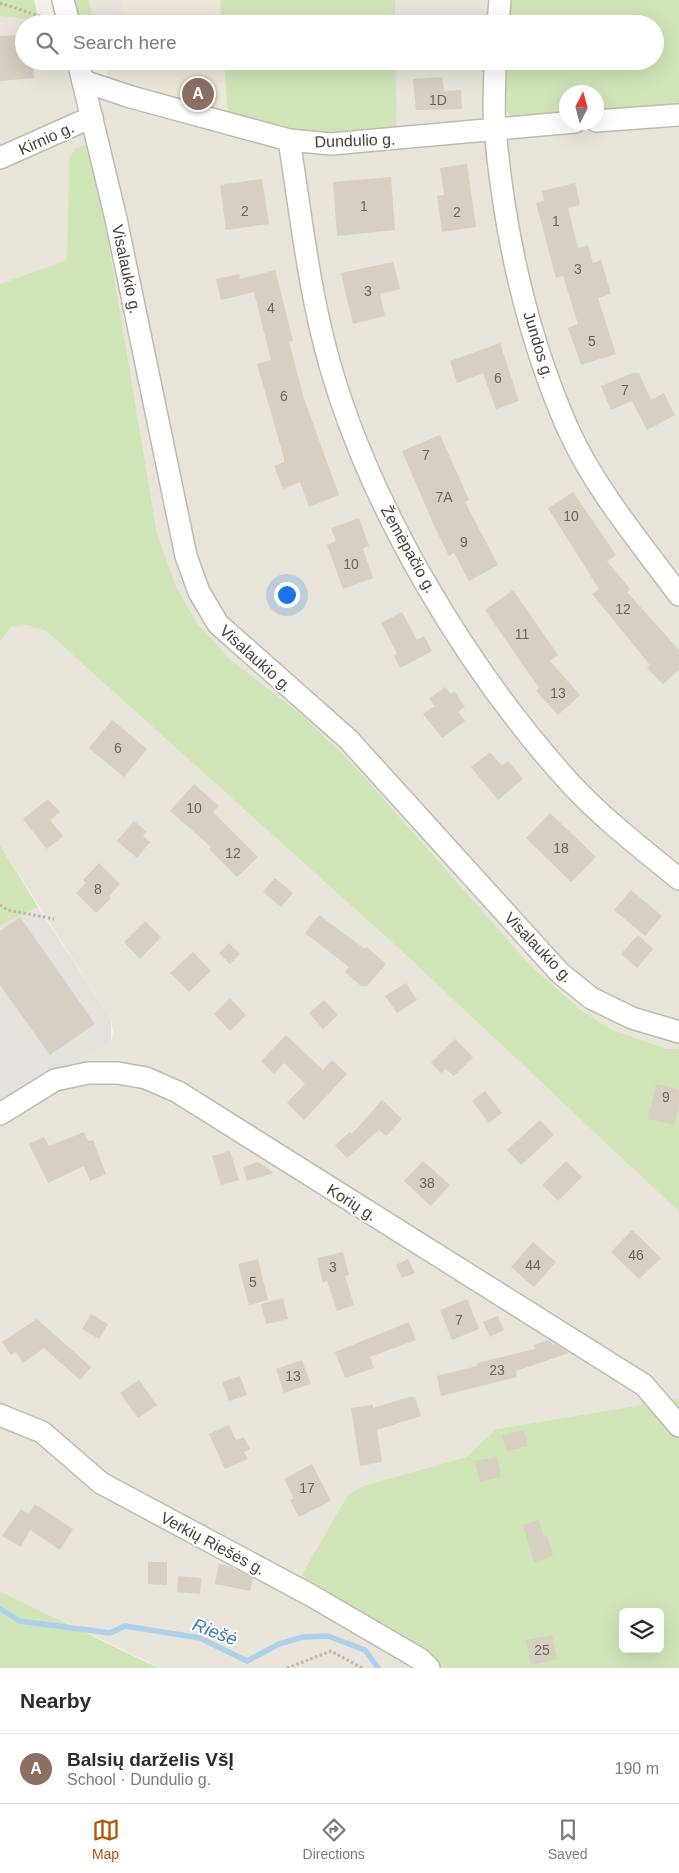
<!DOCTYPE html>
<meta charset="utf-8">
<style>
body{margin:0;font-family:Helvetica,sans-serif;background:#f2f2f3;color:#2b2b33}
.controls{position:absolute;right:15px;bottom:15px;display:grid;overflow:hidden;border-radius:8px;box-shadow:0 5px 20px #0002}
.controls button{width:45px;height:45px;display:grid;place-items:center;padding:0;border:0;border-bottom:1px solid #e1e1e2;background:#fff;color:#2b2b33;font:25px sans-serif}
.compass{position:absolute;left:559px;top:85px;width:45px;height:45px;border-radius:50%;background:#fff;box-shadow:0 5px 20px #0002;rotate:6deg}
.you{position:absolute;left:286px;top:594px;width:18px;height:18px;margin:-12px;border:4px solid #fff;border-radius:50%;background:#1a73e8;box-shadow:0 0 0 8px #1a73e833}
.badge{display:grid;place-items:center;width:32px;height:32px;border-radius:50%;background:#b45309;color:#fff;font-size:16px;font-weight:700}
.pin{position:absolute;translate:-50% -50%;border:2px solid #fff;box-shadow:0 1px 5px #0006}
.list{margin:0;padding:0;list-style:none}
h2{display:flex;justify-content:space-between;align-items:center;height:65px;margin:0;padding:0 20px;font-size:21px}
h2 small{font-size:16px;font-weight:400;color:#7c7c81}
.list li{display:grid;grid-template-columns:32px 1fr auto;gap:15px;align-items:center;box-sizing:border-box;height:70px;padding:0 20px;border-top:1px solid #e1e1e2}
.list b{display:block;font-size:19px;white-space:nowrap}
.list p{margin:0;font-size:16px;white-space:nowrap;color:#7c7c81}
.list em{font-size:16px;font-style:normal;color:#7c7c81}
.icon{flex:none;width:28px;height:28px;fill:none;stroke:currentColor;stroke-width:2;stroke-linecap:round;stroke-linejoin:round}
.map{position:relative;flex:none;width:679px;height:1668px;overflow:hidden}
.search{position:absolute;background:#fff;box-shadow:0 5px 20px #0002;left:15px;right:15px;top:15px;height:55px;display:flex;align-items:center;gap:12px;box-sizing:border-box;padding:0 18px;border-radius:28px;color:#7c7c81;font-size:19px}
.sheet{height:135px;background:#fff}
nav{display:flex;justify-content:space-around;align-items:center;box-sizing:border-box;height:70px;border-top:1px solid #e1e1e2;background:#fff;font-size:14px;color:#7c7c81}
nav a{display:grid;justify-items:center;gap:2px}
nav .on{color:#b45309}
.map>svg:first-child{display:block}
.residential{fill:#e8e4da}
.industrial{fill:#e5e1dd}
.education{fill:#ede7d7}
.green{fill:#cfe5b8;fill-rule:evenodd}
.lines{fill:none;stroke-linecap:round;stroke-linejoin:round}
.stream{stroke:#add0ec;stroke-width:5.5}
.building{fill:#d6cfc2}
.street-casing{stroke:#c0baaf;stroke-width:24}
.path{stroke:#c0b7a1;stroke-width:3;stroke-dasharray:2.5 2.5;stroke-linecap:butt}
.street{stroke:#fff;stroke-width:21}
.labels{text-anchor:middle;stroke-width:4;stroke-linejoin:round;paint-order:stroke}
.number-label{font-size:14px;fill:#6c665c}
.street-label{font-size:16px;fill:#49433a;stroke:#fff}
.water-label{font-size:18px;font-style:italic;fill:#3a78ae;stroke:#fff}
</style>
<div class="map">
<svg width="679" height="1668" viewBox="0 0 679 1668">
<rect width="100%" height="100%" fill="#f5f2ec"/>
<g class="residential">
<path d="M89,0H220L222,24H95Z"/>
<path d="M395,0H494L491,24H395Z"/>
<path d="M0,16L39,21L41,24H24V61H65L77,80L108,76L105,61H224L229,113L397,145L396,61H488V137L679,125V1049H667L611,1029L582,1011L530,965L350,761L303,716L230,659L197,623L176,586L157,533L92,143L69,159L67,260L0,284Z"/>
<path d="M27,625L46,631L406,955L679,1212V1399L496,1429L466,1457L366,1485L301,1575L425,1652L437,1668H161L0,1591V1104L111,1042L113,1032L111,1019L0,845V642L11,627Z"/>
</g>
<path class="industrial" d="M38,907L111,1019V1042L0,1104V926Z"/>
<g class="education">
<path d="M120,0H220L222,24H127Z"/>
<path d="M105,61H224L228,113L108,76Z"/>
</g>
<g class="green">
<path d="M0,0H34L39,21L0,16Z"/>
<path d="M72,0H89L95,24H78Z"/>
<path d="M220,0H395V24H222Z"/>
<path d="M509,0H679V110L597,116L596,92H566V118H511L505,109L504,61H655V24H507Z"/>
<path d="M224,61H396L397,134L370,135L286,131L228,113Z"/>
<path d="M92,143L157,533L176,586L197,623L230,659L303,716L350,761L530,965L582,1011L611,1029L667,1049H679V1212L406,955L46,631L27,625L11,627L0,642V284L67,260L69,159L75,148Z"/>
<path d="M0,845L38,907L0,926Z"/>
<path d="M679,1399V1668H437L425,1652L301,1576L348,1495L366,1485L466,1457L496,1429ZM623,1612H660V1649H623Z"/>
<path d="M0,1591L150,1664L161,1668H0Z"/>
</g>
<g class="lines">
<path class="stream" d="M0,1609L20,1621L110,1633L125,1626L200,1638L247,1661L279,1644L303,1637L328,1636L365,1650L378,1668"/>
</g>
<g class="building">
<path d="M21,35L24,61H33L34,78L0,81V36Z"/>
<path d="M442,77L444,91L461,90L462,109L416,110L413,79Z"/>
<path d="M467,164L476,227L442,232L437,196L444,195L440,168Z"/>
<path d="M391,177L395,230L337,236L333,182Z"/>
<path d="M262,179L269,224L226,230L220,185Z"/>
<path d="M575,183L580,205L568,208L578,248L588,245L593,263L601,260L611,294L598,298L616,354L581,365L568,328L578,324L563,276L556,278L536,203L544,201L542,191Z"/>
<path d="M393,262L400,289L380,294L385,316L353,324L341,273Z"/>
<path d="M275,270L293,341L289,342L304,399L339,495L309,507L300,482L283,489L274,466L284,462V458L257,364L271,360L254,292L221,300L216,279L239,274L240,279Z"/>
<path d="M500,343L519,401L496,409L483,373L457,383L450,361Z"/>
<path d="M633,373H639L651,400L664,393L675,415L647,430L632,401L611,410L601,386Z"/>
<path d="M440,435L469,500L465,502L498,565L469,581L454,553L449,556L436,530L402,451Z"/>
<path d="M573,492L616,555L607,561L630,589L627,592L679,650V670L663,684L647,668L650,665L592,594L599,589L548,508Z"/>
<path d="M359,518L369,546L363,549L373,578L343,589L327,545L336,541L331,528Z"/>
<path d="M513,590L558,655L550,661L580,695L558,715L536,691L539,688L485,610Z"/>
<path d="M402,612L417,640L424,636L432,651L400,668L394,656L397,653L381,623Z"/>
<path d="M445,687L451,694L454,691L465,707L458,712L465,721L442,738L423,714L435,706L429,699Z"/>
<path d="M112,720L147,749L124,777L89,748Z"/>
<path d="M490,752L502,766L508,761L523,779L498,800L471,767Z"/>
<path d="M194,784L219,806L213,812L258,857L237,877L209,849L211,847L170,811Z"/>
<path d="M48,799L60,812L50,820L63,836L47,849L23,819Z"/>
<path d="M550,813L596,857L571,882L526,838Z"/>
<path d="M134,821L147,832L143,836L150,842L137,858L117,841Z"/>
<path d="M99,863L120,884L109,896L111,898L96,913L76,893L86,883L83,880Z"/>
<path d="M275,878L293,893L281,907L263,892Z"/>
<path d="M631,890L662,916L645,936L614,910Z"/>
<path d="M319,915L365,949L367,947L386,964L367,986H361L345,972L349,967L305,933Z"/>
<path d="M20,917L95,1024L50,1055L0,985V931Z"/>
<path d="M145,921L161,937L140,959L124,942Z"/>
<path d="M638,935L653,949L637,968L621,954Z"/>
<path d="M229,943L240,954L230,964L219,953Z"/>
<path d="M193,952L211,971L189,992L170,973Z"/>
<path d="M406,983L417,1000L397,1013L385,996Z"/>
<path d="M230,998L246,1015L230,1031L214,1014Z"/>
<path d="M324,1000L338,1015L323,1029L309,1013Z"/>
<path d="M286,1035L323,1070L332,1060L347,1074L304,1120L287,1103L305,1084L284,1063L274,1074L261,1061Z"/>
<path d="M455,1039L473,1057L454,1076L446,1069L441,1073L431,1063Z"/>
<path d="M656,1084L679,1089V1105L674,1125L648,1119Z"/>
<path d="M485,1091L502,1113L489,1123L472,1101Z"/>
<path d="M382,1100L402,1119L386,1136L379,1130L347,1158L335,1145L350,1132L352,1134Z"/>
<path d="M540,1120L554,1135L521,1165L507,1150Z"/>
<path d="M84,1132L88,1141L93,1140L106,1174L90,1181L84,1166L48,1183L29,1144L44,1137L49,1146Z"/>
<path d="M230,1151L239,1180L221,1185L212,1156Z"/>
<path d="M423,1161L450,1185L431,1206L404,1181Z"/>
<path d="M566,1161L582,1177L558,1201L542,1185Z"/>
<path d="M258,1162L274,1173L247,1181L243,1167Z"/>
<path d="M632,1230L661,1258L639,1279L611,1252Z"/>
<path d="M533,1242L556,1262L534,1287L511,1267Z"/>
<path d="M343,1252L349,1275L345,1276L354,1305L337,1311L327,1281L323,1283L317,1258Z"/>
<path d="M258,1259L268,1300L249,1305L238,1264Z"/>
<path d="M408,1259L415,1273L402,1278L396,1265Z"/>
<path d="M283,1298L288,1319L266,1324L261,1304Z"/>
<path d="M467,1299L479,1329L452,1340L440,1310Z"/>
<path d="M91,1314L108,1324L99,1339L82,1329Z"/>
<path d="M498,1316L504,1330L490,1337L483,1322Z"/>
<path d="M37,1319L91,1367L80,1380L44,1348L23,1363L16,1352L11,1355L2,1342Z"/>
<path d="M409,1322L416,1340L370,1357L374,1368L345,1378L335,1352Z"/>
<path d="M549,1340L553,1345L556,1344L569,1353L516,1371L517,1377L441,1396L437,1376L477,1366V1363L535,1349L534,1345Z"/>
<path d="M302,1360L311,1384L284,1393L276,1369Z"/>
<path d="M240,1376L247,1395L229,1401L222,1382Z"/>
<path d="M139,1380L157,1405L138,1418L120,1393Z"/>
<path d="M409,1397H415L421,1416L377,1430L382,1462L360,1466L351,1408L373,1405V1408Z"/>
<path d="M229,1425L236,1440L244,1437L250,1449L244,1452L248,1459L225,1469L209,1434Z"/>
<path d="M524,1430L528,1446L506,1451L502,1435Z"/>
<path d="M497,1457L501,1477L480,1482L475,1461Z"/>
<path d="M312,1464L331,1501L299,1517L290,1500L294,1498L284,1479Z"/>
<path d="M35,1504L73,1529L60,1550L30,1530L21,1547L2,1536L21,1509L28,1514Z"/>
<path d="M539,1520L543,1536L547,1535L553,1556L534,1562L523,1525Z"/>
<path d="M148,1562H167V1585L148,1584Z"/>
<path d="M219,1564L231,1567L253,1578L250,1591L215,1584Z"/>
<path d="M178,1576L201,1578L200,1594L177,1592Z"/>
<path d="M552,1635L557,1659L531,1665L526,1640Z"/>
</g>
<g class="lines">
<g class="street-casing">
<g id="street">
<path d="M63,0L69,24"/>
<path d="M498,24L500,0"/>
<path d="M78,61L116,219L186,556L199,592L218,624L348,739L560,973L591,998L632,1018L679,1032"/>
<path d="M495,61C495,84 493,107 495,129C504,230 527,336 568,429C595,489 640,542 679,595"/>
<path d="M83,81L131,97L289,140L331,144L575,122"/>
<path d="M596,121L679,115"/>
<path d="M289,140C301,215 309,292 330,365C372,511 467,669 569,782C602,818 641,848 679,879"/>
<path d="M0,158L92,117"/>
<path d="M0,1114L55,1080L88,1073H118L146,1078L178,1092L644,1385L679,1426"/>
<path d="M0,1415L42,1432L101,1483L312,1596L420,1659L429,1668"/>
</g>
</g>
<g class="path">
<path d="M0,3L49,19"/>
<path d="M0,905L8,910L54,919"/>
<path d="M287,1668L331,1651L362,1668"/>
</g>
<use href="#street" class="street"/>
</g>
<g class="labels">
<g class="number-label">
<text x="438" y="105">1D</text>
<text x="364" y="211">1</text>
<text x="245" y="216">2</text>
<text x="457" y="217">2</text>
<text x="556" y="226">1</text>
<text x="578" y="274">3</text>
<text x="368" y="296">3</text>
<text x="271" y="313">4</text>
<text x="592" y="346">5</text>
<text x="498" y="383">6</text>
<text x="625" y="395">7</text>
<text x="284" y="401">6</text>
<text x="426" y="460">7</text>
<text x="444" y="502">7A</text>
<text x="571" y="521">10</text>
<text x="464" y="547">9</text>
<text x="351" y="569">10</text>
<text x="623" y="614">12</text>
<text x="522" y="639">11</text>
<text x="558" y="698">13</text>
<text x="118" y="753">6</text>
<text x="194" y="813">10</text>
<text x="561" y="853">18</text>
<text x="233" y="858">12</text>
<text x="98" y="894">8</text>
<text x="666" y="1102">9</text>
<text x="427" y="1188">38</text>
<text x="636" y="1260">46</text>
<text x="533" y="1270">44</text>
<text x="333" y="1272">3</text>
<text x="253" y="1287">5</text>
<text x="459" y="1325">7</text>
<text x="497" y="1375">23</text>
<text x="293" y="1381">13</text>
<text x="307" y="1493">17</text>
<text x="542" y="1655">25</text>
</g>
<g class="street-label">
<text transform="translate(46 138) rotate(-24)" y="6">Kirnio g.</text>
<text transform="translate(355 140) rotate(-2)" y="6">Dundulio g.</text>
<text transform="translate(127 269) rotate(78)" y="6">Visalaukio g.</text>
<text transform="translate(539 345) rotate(73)" y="6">Jundos g.</text>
<text transform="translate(409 549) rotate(61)" y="6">Žemėpačio g.</text>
<text transform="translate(256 658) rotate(42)" y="6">Visalaukio g.</text>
<text transform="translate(539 947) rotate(46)" y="6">Visalaukio g.</text>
<text transform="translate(352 1202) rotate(32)" y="6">Korių g.</text>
<text transform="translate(213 1543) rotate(28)" y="6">Verkių Riešės g.</text>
</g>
<g class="water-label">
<text transform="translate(215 1632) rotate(21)" y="6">Riešė</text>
</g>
</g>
</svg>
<div class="controls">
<button><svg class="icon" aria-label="layers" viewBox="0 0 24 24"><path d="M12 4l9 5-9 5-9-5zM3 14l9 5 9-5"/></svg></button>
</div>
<svg class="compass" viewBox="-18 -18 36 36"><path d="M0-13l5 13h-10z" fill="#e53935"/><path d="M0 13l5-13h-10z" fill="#7c7c81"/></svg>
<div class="you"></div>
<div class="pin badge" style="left:198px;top:94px;background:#8d6e63">A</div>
<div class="search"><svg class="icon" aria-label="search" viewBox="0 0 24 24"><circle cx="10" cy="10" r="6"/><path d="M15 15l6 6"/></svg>Search here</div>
</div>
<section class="sheet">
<h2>Nearby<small></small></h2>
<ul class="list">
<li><span class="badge" style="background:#8d6e63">A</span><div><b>Balsių darželis VšĮ</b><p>School · Dundulio g.</p></div><em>190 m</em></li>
</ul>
</section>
<nav>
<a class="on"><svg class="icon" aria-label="map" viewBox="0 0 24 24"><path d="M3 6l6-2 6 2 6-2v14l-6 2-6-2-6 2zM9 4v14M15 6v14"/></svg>Map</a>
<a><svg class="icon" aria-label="directions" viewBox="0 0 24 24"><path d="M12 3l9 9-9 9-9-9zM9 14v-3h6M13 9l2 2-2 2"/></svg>Directions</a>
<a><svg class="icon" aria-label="saved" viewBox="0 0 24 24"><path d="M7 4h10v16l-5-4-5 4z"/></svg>Saved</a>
</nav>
